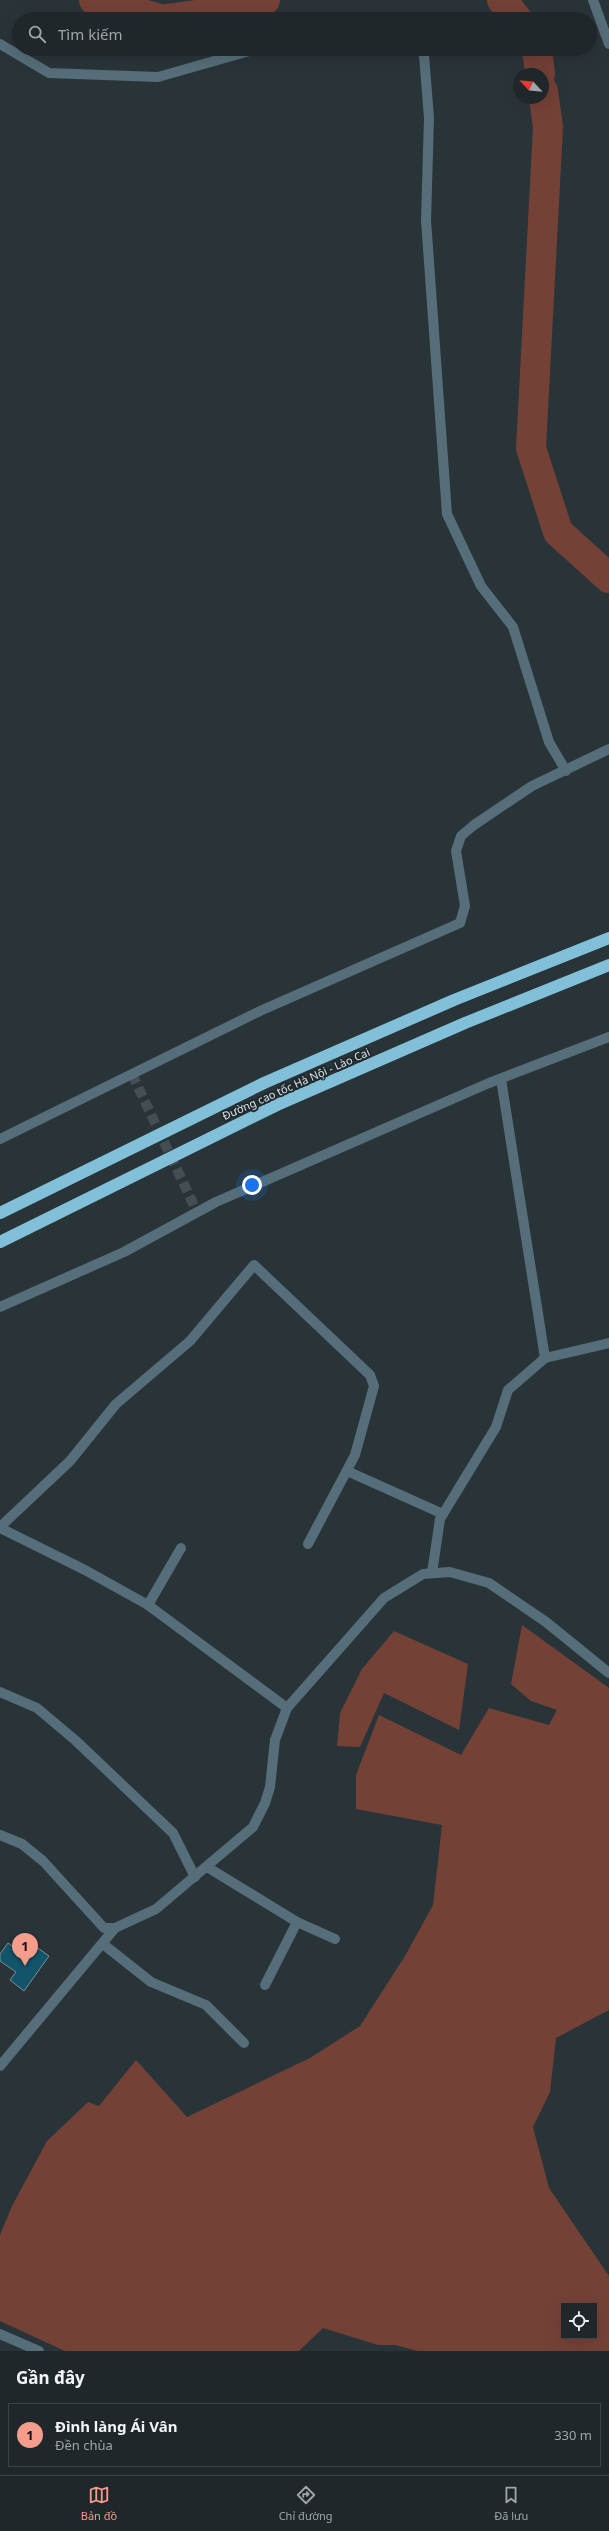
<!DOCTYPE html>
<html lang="vi">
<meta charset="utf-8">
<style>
body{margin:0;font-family:"Noto Sans",sans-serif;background:#272f33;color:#f1f3f6}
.controls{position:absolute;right:12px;bottom:12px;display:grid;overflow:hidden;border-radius:0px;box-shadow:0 4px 16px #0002}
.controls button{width:36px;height:36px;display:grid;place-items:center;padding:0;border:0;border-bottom:1px solid #3c4447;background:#1f272b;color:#f1f3f6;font:20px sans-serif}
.compass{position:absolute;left:513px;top:68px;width:36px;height:36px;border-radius:50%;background:#1f272b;box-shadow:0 4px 16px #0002;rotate:296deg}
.you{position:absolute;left:252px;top:1185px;width:14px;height:14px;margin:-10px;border:3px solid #fff;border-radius:50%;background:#1a73e8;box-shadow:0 0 0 6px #1a73e833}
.badge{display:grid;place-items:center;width:26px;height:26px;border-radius:50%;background:#f49d8b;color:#111;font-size:13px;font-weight:700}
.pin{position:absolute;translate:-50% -33px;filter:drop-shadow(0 1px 2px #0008)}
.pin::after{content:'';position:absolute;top:21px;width:14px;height:12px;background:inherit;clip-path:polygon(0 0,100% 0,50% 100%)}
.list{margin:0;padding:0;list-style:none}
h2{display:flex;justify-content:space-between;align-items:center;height:52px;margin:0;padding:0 16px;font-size:17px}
h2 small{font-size:13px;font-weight:400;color:#a1a5a9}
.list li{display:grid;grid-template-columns:26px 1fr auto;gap:12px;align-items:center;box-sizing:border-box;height:64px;margin:0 8px 8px;padding:0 8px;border:1px solid #3c4447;border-radius:0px}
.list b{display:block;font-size:15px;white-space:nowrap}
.list p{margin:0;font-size:13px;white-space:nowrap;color:#a1a5a9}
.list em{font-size:13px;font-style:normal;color:#a1a5a9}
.icon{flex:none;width:22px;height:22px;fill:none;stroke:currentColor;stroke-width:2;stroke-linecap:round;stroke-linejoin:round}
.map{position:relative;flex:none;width:609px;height:2351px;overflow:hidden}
.search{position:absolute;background:#1f272b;box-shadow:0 4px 16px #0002;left:12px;right:12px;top:12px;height:44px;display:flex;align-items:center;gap:10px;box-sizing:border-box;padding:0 14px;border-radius:22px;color:#a1a5a9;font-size:15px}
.sheet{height:124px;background:#1f272b}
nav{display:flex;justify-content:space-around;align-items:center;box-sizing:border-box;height:56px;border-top:1px solid #3c4447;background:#1f272b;font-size:11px;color:#a1a5a9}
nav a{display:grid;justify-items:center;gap:2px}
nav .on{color:#f49d8b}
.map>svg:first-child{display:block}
.water{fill:#744137;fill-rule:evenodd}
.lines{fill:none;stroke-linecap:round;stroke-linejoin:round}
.river{stroke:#744137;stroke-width:30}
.building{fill:#12556b;stroke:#818e94}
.minor-tunnel{stroke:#444e53;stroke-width:10;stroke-dasharray:10 5;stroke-linecap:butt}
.minor{stroke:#566e79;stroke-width:10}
.highway{stroke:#82c0da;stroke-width:12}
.labels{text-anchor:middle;stroke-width:4;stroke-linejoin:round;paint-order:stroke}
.street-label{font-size:11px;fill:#dde4e7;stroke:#1f2a2f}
</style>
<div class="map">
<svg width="609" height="2351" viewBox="0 0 609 2351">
<rect width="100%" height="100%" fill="#293439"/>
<g class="water">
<path d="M522,1625L609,1688V2010L556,2038L550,2092L533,2127L549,2188L609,2276V2351H418L395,2345H378L323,2328L299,2351H65L0,2321V2235L12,2206L47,2141L88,2102L99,2106L136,2060L187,2117L310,2058L360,2026L405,1956L433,1905L442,1825L356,1809V1775L379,1715L461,1755L489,1708L549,1725L557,1710L531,1701L511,1684ZM564,2306H594V2336H564Z"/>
<path d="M394,1631L468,1664L459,1730L384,1693L360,1747L337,1746L340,1713L362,1669Z"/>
</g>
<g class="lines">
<g class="river">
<path d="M94,0L160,19"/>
<path d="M502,0L517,19"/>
<path d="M166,19L235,10L265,0"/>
<path d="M537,49L540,74"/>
<path d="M543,91L548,127L531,448L558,532L609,578"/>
</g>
</g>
<path class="building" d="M8,1943L27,1956L35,1946L49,1956L24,1991L10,1980L16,1972L0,1961V1954Z"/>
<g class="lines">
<path class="minor-tunnel" d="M132,1074L197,1212"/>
<g class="minor">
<path d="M593,0L609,44"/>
<path d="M0,44L49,73L158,77L256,49"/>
<path d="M419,49L424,55L429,118L426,220L447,514L481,586L513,627L549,742L566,771"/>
<path d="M501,1079L545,1358"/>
<path d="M0,1139L260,1011L460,923L465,906L456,851L461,836L474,825L532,786L609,749"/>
<path d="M0,1307L124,1252L216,1202L489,1083L609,1037"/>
<path d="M347,1471L443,1514"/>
<path d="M0,1527L70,1461L116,1404L190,1341L254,1265L370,1375L374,1386L355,1455L308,1544"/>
<path d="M0,1528L85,1570L148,1605L287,1708"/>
<path d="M432,1573L440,1519L496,1427L508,1390L545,1358L609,1343"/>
<path d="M148,1605L181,1548"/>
<path d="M0,1692L37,1708L75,1740L173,1833L195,1877"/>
<path d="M0,1835L22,1844L43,1861L104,1928H115L156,1909L253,1827L265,1803L270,1787L275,1740L287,1708L384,1598L423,1574L450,1572L489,1583L546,1622L609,1673"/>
<path d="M207,1867L297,1922L335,1939"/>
<path d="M103,1944L151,1982L206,2005L244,2043"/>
<path d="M265,1985L297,1922"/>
<path d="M0,2066L115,1928"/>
<path d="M0,2334L39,2351"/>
</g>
<g class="highway">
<path d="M0,1213L264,1083L454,1000L609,938"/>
<path d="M0,1242L277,1105L465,1023L609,965"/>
</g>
</g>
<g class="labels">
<g class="street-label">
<text transform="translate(296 1084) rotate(-24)" y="4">Đường cao tốc Hà Nội - Lào Cai</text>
</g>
</g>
</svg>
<div class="controls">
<button><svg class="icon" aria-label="locate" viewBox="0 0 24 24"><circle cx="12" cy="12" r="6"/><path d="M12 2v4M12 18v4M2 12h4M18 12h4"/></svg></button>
</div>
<svg class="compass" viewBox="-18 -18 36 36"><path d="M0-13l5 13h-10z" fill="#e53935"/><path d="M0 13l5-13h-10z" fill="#a1a5a9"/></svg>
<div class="you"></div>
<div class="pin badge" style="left:25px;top:1966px">1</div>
<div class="search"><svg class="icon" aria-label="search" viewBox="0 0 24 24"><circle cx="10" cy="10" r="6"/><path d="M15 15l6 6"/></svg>Tìm kiếm</div>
</div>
<section class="sheet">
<h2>Gần đây<small></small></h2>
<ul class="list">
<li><span class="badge">1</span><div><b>Đình làng Ái Vân</b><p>Đền chùa</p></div><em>330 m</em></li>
</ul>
</section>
<nav>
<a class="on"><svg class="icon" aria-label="map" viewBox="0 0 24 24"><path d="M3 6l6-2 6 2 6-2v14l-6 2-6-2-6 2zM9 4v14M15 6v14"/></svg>Bản đồ</a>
<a><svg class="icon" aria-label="directions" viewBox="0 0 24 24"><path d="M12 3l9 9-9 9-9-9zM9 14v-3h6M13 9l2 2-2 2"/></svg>Chỉ đường</a>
<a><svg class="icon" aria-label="saved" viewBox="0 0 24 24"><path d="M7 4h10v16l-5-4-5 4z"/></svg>Đã lưu</a>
</nav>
